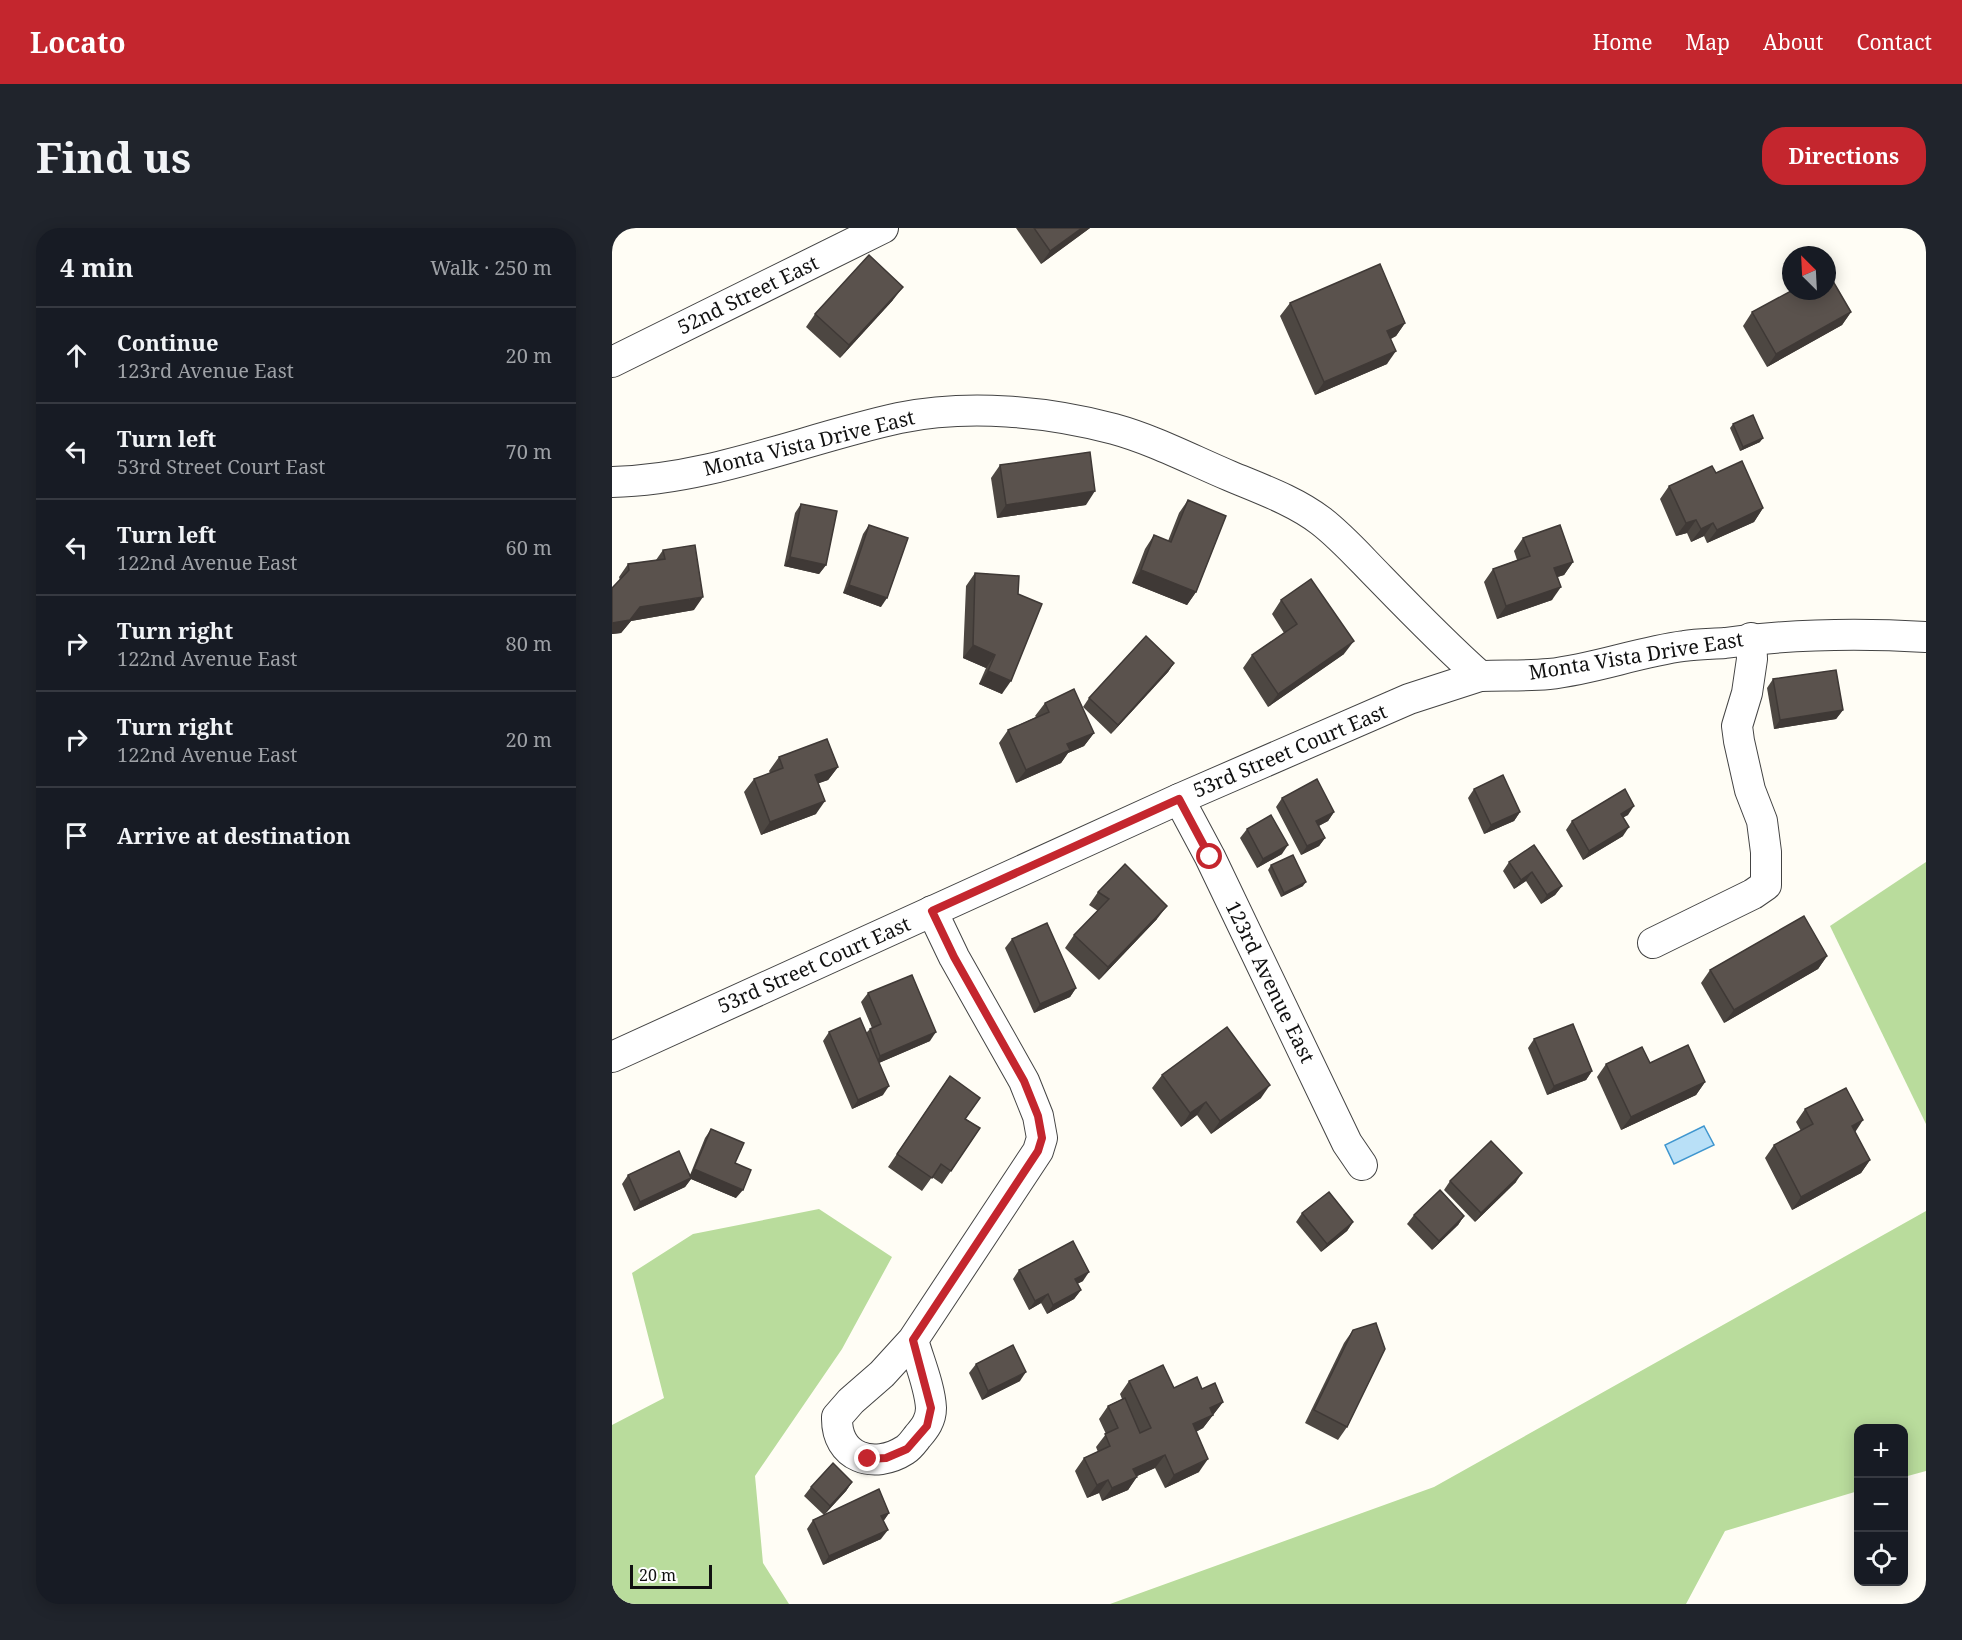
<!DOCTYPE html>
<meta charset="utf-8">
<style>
body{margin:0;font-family:"Noto Serif",serif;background:#20242c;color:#f1f3f6}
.controls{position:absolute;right:18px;bottom:18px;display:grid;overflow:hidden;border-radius:12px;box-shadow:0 3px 15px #0003}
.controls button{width:54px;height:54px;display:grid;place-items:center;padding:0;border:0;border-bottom:2px solid #363941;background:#171b24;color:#f1f3f6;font:30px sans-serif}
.compass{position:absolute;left:1170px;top:18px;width:54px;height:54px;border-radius:50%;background:#171b24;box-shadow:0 3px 15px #0003;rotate:336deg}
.scale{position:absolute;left:18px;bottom:15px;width:82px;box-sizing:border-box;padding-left:6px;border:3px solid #111;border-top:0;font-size:16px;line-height:21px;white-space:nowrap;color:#111;-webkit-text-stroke:4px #fff;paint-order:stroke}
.stop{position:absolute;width:18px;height:18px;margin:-14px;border:4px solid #c4262e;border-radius:50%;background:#fff}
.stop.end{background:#c4262e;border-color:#fff;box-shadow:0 2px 6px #0008}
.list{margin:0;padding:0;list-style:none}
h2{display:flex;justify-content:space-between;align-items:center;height:78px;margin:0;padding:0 24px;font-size:26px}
h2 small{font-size:20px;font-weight:400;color:#9ea1a6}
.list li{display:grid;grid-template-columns:39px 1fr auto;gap:18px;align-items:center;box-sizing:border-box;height:96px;padding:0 24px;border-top:2px solid #363941}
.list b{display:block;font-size:22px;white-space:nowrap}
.list p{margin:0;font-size:20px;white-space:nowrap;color:#9ea1a6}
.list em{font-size:20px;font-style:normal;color:#9ea1a6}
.icon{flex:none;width:33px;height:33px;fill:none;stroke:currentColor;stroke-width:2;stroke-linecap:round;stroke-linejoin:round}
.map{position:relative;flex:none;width:1314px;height:1376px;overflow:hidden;border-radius:24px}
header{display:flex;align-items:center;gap:36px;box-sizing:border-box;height:84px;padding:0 30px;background:#c4262e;color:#fff}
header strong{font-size:28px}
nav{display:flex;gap:33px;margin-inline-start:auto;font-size:21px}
.intro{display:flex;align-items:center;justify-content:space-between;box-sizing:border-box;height:144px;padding:0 36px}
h1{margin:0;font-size:42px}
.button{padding:15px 27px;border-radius:24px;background:#c4262e;color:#fff;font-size:21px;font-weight:700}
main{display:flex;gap:36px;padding:0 36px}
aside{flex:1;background:#171b24;border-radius:24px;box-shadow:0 3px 15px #0003}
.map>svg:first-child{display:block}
.forest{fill:#b9dc9c}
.water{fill:#b9e0f7;stroke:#3f96cf;stroke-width:1.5}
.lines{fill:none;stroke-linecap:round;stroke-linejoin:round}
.minor-casing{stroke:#444;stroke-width:32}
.minor{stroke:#fff;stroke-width:30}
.wall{fill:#4d4742}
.shaded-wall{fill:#3f3936}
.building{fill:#5a524d;stroke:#3f3936;stroke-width:1.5}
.route{stroke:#c4262e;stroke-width:8}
.labels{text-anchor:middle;stroke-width:6;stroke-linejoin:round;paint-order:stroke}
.street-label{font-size:20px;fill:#111;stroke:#fff}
</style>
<header>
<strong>Locato</strong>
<nav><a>Home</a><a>Map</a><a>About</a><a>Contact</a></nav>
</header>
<div class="intro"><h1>Find us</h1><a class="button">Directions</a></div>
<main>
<aside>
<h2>4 min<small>Walk · 250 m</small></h2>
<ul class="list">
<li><svg class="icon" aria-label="ahead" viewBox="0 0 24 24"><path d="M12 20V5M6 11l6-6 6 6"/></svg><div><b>Continue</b><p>123rd Avenue East</p></div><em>20 m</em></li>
<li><svg class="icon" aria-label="left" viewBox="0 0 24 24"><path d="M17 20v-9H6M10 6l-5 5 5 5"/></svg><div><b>Turn left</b><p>53rd Street Court East</p></div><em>70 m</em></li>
<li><svg class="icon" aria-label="left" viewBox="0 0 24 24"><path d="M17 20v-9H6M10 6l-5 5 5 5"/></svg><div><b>Turn left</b><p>122nd Avenue East</p></div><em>60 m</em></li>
<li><svg class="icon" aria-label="right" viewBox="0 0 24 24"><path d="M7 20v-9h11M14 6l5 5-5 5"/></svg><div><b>Turn right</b><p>122nd Avenue East</p></div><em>80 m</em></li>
<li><svg class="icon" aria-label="right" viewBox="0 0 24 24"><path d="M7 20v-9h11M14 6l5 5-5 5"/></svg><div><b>Turn right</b><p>122nd Avenue East</p></div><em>20 m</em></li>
<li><svg class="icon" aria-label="arrive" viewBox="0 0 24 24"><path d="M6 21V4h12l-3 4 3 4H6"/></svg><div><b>Arrive at destination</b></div></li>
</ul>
</aside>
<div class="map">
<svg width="1314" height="1376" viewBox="0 0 1314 1376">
<rect width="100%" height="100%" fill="#fffdf5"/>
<g class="forest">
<path d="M1314,634V896L1218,698Z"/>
<path d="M207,981L280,1029L230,1121L143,1248L151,1335L177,1376H0V1197L52,1170L20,1045L81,1006Z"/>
<path d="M1314,983V1243L1292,1249V1200H1246V1263L1113,1303L1074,1376H498L822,1259Z"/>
</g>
<path class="water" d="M1092,898L1102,917L1062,936L1053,917Z"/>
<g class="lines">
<g class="minor-casing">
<g id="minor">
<path d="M0,134L271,0"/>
<path d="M0,254C98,252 191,211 287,190C356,176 434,183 502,201C542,212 580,232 618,248C649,261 683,273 709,293C731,310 749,331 768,350C801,384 833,417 868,448C891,447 914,448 937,446C983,441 1026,424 1072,418C1085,416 1099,416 1113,415C1180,406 1246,405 1314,409"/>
<path d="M567,571L598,629L735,915L750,937"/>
<path d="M1041,715L1141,666L1154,657V624L1150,593L1138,562L1127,513L1125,498L1135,465L1140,431L1139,410"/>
<path d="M0,829L567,571L797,471L868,448"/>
<path d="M301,1112C307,1133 318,1159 319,1180C319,1192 313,1200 306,1208C302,1213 298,1219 293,1222C262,1242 224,1230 225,1189L239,1173L270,1146L301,1112L426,923L430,910L426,888L412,853L342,729L320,683"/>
</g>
</g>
<use href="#minor" class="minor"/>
</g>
<g class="wall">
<path d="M404,0H478L429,36Z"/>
<path d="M281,72L228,130L194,99L203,86Z"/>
<path d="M678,75L793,95L784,108L779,111L775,136L703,167L668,88Z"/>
<path d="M1140,84H1239L1230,97L1155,139L1131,98Z"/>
<path d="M1121,196L1148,214L1128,223L1118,200Z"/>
<path d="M388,237L474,277L385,290L379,250Z"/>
<path d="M1104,245L1151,280L1142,294L1095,315L1092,308L1079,314L1075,305L1064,308L1048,271L1057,258Z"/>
<path d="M576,272L584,364L575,377L520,355L533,321L542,307L556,313L567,285Z"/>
<path d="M189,276L214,337L207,346L172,338L183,285Z"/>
<path d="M257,297L269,379L231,365L251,306Z"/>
<path d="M911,310L961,334L952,347L945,349L940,372L885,391L872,354L881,341L905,332L902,323Z"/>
<path d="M51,322L82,382L19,393L9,405L0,406V360L8,352L7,349L16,336L44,332Z"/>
<path d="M363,345L407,348L390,466L367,456L374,440L351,430L354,358Z"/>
<path d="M669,372L732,426L656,479L631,440L640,427L672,405L660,386Z"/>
<path d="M562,435L556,444L499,506L471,479L477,470Z"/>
<path d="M1161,451L1231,482L1224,491L1162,501L1155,460Z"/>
<path d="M433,475L482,505L472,518L456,525L449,535L404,555L387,515L396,502L424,489L423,488Z"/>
<path d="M167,529L226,539L216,552L206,555L204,586L149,607L132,564L142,551L158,545L157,543Z"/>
<path d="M862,561L908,584L902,593L872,606L856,570Z"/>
<path d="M670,570L722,584L716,593L707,598L713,610L707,618L689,627L664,579Z"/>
<path d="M1016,587L1011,589V608L971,632L954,602L960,593Z"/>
<path d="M635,601L670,626L645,640L628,610Z"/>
<path d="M897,634L950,658L943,667L929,676L914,653L902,661L891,643Z"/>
<path d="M659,637L691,658L669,669L656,642Z"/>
<path d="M486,664L545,691L487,752L453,720L462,707L486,683L477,677Z"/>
<path d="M400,711L464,760L458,769L422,785L393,720Z"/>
<path d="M1215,728L1206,741L1112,795L1089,755L1098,742Z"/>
<path d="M256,765L318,813L267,835L271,867L240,881L211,813L217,804L254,805L258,801L260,800L249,774Z"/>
<path d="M922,811L980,843L974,852L935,867L916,820Z"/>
<path d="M1038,835L1093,854L1084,867L1009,902L985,849L994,836Z"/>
<path d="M550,847L649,870L599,906L585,887L569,899L540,860Z"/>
<path d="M338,848L354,891L368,900L330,956L320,949L310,963L276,939Z"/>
<path d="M1193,881L1243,904L1258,932L1249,945L1180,982L1153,930L1162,917L1189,903L1184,894Z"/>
<path d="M99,901L123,935L124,970L79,951L73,959L22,983L10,956L16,947H78L93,910Z"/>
<path d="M838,953L904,954L863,994L832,962Z"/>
<path d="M690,985L741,994L735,1003L709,1024L684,994Z"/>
<path d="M802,987L852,988L846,997L820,1022L795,996Z"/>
<path d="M407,1042L471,1053L465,1056L469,1062L462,1071L435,1086L429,1075L417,1082L401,1051Z"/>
<path d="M741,1102L735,1199L726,1212L693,1195L732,1115Z"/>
<path d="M364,1136L408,1153L370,1172L357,1145Z"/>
<path d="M517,1153L562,1160L590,1161L611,1174L591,1200L584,1204L587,1244L553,1260L543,1240L525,1248L516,1262L490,1273L487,1265L475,1270L463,1243L472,1230L486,1224L484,1219L494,1206L487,1191L496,1178L510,1171L508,1166Z"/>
<path d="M240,1254L234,1263L213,1286L277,1285L271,1293L269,1311L211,1337L195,1301L201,1292L212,1287L192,1268L199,1259Z"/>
</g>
<g class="shaded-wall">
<path d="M470,0H478L429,36L438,23Z"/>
<path d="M291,59L281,72L228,130L237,117Z"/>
<path d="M1239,84L1230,97L1155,139L1164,126Z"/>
<path d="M793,95L784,108L766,116L775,103Z"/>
<path d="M784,123L775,136L703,167L712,154Z"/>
<path d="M1151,210L1148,214L1128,223L1131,219Z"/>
<path d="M483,263L474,277L385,290L394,277Z"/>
<path d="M1151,280L1142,294L1095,315L1105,302Z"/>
<path d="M1084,292L1075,305L1064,308L1074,295Z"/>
<path d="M1101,295L1092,308L1079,314L1089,301Z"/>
<path d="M178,329L214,337L207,346L172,338Z"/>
<path d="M961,334L952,347L933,353L942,340Z"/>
<path d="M529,342L584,364L575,377L520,355Z"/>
<path d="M237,357L275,370L269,379L231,365Z"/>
<path d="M949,359L940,372L885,391L894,378Z"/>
<path d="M91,369L82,382L19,393L9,405L0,406V395L28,379Z"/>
<path d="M742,413L732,426L656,479L666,466Z"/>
<path d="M361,417L383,427L374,440L351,430Z"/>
<path d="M562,435L556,444L499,506L506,497Z"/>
<path d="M376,443L399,453L390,466L367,456Z"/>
<path d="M1231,482L1224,491L1162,501L1168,492Z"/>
<path d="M482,505L472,518L456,525L449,535L404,555L414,542L455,516Z"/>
<path d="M226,539L216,552L194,560L203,547Z"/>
<path d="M213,573L204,586L149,607L158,594Z"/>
<path d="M1022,578L1016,587L1003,594L1009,586Z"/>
<path d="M722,584L716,593L698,602L704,593Z"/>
<path d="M908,584L902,593L872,606L879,597Z"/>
<path d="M1017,599L1011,608L971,632L977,623Z"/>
<path d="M713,610L707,618L689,627L695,618Z"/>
<path d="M676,617L670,626L645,640L651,631Z"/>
<path d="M920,644L914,653L902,661L909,652Z"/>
<path d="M694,654L691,658L669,669L672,665Z"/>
<path d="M950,658L943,667L929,676L935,667Z"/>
<path d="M555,678L545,691L487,752L496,739Z"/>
<path d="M1215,728L1206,741L1112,795L1122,782Z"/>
<path d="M464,760L458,769L422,785L428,776Z"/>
<path d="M324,804L318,813L262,837L268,828Z"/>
<path d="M980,843L974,852L935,867L942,858Z"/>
<path d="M1093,854L1084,867L1009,902L1019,889Z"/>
<path d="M658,857L649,870L599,906L608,893Z"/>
<path d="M277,858L271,867L240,881L246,872Z"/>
<path d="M594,874L585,887L569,899L578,885Z"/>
<path d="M1251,892L1242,906L1240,898Z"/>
<path d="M1258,932L1249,945L1180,982L1189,969Z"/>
<path d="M82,941L131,962L124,970L79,951L73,959L22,983L28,974L76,950Z"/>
<path d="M910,945L904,954L863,994L869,985Z"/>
<path d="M852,988L846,997L820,1022L827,1013Z"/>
<path d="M741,994L735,1003L709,1024L715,1016Z"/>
<path d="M477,1044L471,1053L457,1060L463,1051Z"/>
<path d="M469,1062L462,1071L435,1086L441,1077Z"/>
<path d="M436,1066L429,1075L417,1082L423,1073Z"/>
<path d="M414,1144L408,1153L370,1172L376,1163Z"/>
<path d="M611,1174L591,1200L571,1210L581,1196L598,1180Z"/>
<path d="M553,1227L543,1240L512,1254L521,1241Z"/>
<path d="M596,1231L587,1244L553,1260L562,1247Z"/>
<path d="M525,1249L516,1262L490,1273L500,1260Z"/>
<path d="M496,1252L487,1265L475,1270L485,1257Z"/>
<path d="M240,1254L234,1263L212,1287L218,1278Z"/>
<path d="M277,1285L271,1294L269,1288Z"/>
<path d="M276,1302L269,1311L211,1337L217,1328Z"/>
</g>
<g class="building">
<path d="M422,0H470L438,23Z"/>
<path d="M257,27L291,59L237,117L203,86Z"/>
<path d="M768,36L793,95L775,103L784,123L712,154L678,75Z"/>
<path d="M1215,43L1239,84L1164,126L1140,84L1179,63H1215Z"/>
<path d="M1141,187L1151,210L1131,219L1121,196Z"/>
<path d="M478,224L483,263L394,277L388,237Z"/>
<path d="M1130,233L1151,280L1105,302L1101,295L1089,301L1084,292L1074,295L1057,258L1100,238L1104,245Z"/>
<path d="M576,272L614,288L584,364L529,342L542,307L559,314Z"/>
<path d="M189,276L225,283L214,337L178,329Z"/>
<path d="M257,297L296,310L275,370L237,357Z"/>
<path d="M948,297L961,334L942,340L949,359L894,378L881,341L918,328L911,310Z"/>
<path d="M83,317L91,369L28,379L18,392L0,395V360L17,342L16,336L53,331L51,322Z"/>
<path d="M363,345L407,348L406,366L430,376L399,453L376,443L383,427L361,417Z"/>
<path d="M699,351L742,413L666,466L640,427L685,396L669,372Z"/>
<path d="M534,408L562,435L506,497L477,470Z"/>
<path d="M1224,442L1231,482L1168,492L1161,451Z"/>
<path d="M462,461L482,505L455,516L458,522L414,542L396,502L437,484L433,475Z"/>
<path d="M215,511L226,539L203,547L213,573L158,594L142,551L171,540L167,529Z"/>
<path d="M891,547L908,584L879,597L862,561Z"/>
<path d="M705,551L722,584L704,593L713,610L695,618L670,570Z"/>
<path d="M1013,561L1022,578L1009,586L1017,599L977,623L960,593Z"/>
<path d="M659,587L676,617L651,631L635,601Z"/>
<path d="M922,617L950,658L935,667L920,644L909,652L897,634Z"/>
<path d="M681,627L694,654L672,665L659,637Z"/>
<path d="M513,636L555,678L496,739L462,707L497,671L486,664Z"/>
<path d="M1192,688L1215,728L1122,782L1098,742Z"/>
<path d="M435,695L464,760L428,776L400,711Z"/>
<path d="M300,747L324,804L268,828L258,801L269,796L256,765Z"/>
<path d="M248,790L277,858L246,872L217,804Z"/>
<path d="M961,796L980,843L942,858L922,811Z"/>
<path d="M615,799L658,857L608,893L594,874L578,885L550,847Z"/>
<path d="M1076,817L1093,854L1019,889L994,836L1030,819L1038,835Z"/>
<path d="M338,848L368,870L353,891L368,900L339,943L329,936L320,950L285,926Z"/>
<path d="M1234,860L1251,892L1240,898L1258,932L1189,969L1162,917L1201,896L1193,881Z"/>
<path d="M99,901L132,915L123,935L139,942L131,962L82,941Z"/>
<path d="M879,913L910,945L869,985L838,953Z"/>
<path d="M67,923L79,950L28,974L16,947Z"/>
<path d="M828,962L852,988L827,1013L802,987Z"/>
<path d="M717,964L741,994L715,1016L690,985Z"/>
<path d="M461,1013L477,1044L463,1051L469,1062L441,1077L436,1066L423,1073L407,1042Z"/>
<path d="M764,1095L773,1121L735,1199L702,1182L741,1102Z"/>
<path d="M401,1117L414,1144L376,1163L364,1136Z"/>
<path d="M551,1137L562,1160L585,1149L590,1161L603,1155L611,1174L598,1180L601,1187L581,1196L596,1231L562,1247L553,1227L521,1241L525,1249L500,1260L496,1252L485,1257L472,1230L498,1218L493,1206L506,1200L496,1178L513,1170L528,1205L539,1200L517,1153Z"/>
<path d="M221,1235L240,1254L218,1278L199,1259Z"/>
<path d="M267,1261L277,1285L269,1288L276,1302L217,1328L201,1292Z"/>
</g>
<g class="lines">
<path class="route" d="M256,1231L274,1230L295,1221L315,1198L319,1180L301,1112L426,923L430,910L426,888L412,853L342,729L320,683L567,571L598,629"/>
</g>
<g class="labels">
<g class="street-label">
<text transform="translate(136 67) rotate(-26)" y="7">52nd Street East</text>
<text transform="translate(197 215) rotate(-14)" y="7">Monta Vista Drive East</text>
<text transform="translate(1024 428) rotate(-9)" y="7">Monta Vista Drive East</text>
<text transform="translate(678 523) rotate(-23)" y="7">53rd Street Court East</text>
<text transform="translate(202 737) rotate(-24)" y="7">53rd Street Court East</text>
<text transform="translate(658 754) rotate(64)" y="7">123rd Avenue East</text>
</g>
</g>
</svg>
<div class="controls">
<button>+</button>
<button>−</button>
<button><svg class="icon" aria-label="locate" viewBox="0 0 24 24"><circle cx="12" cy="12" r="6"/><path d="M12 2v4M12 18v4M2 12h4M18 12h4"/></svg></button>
</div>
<svg class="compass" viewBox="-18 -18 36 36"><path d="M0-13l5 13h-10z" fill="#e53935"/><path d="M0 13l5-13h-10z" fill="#9ea1a6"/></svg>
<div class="scale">20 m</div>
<div class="stop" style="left:598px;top:629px"></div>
<div class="stop end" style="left:256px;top:1231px"></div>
</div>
</main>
